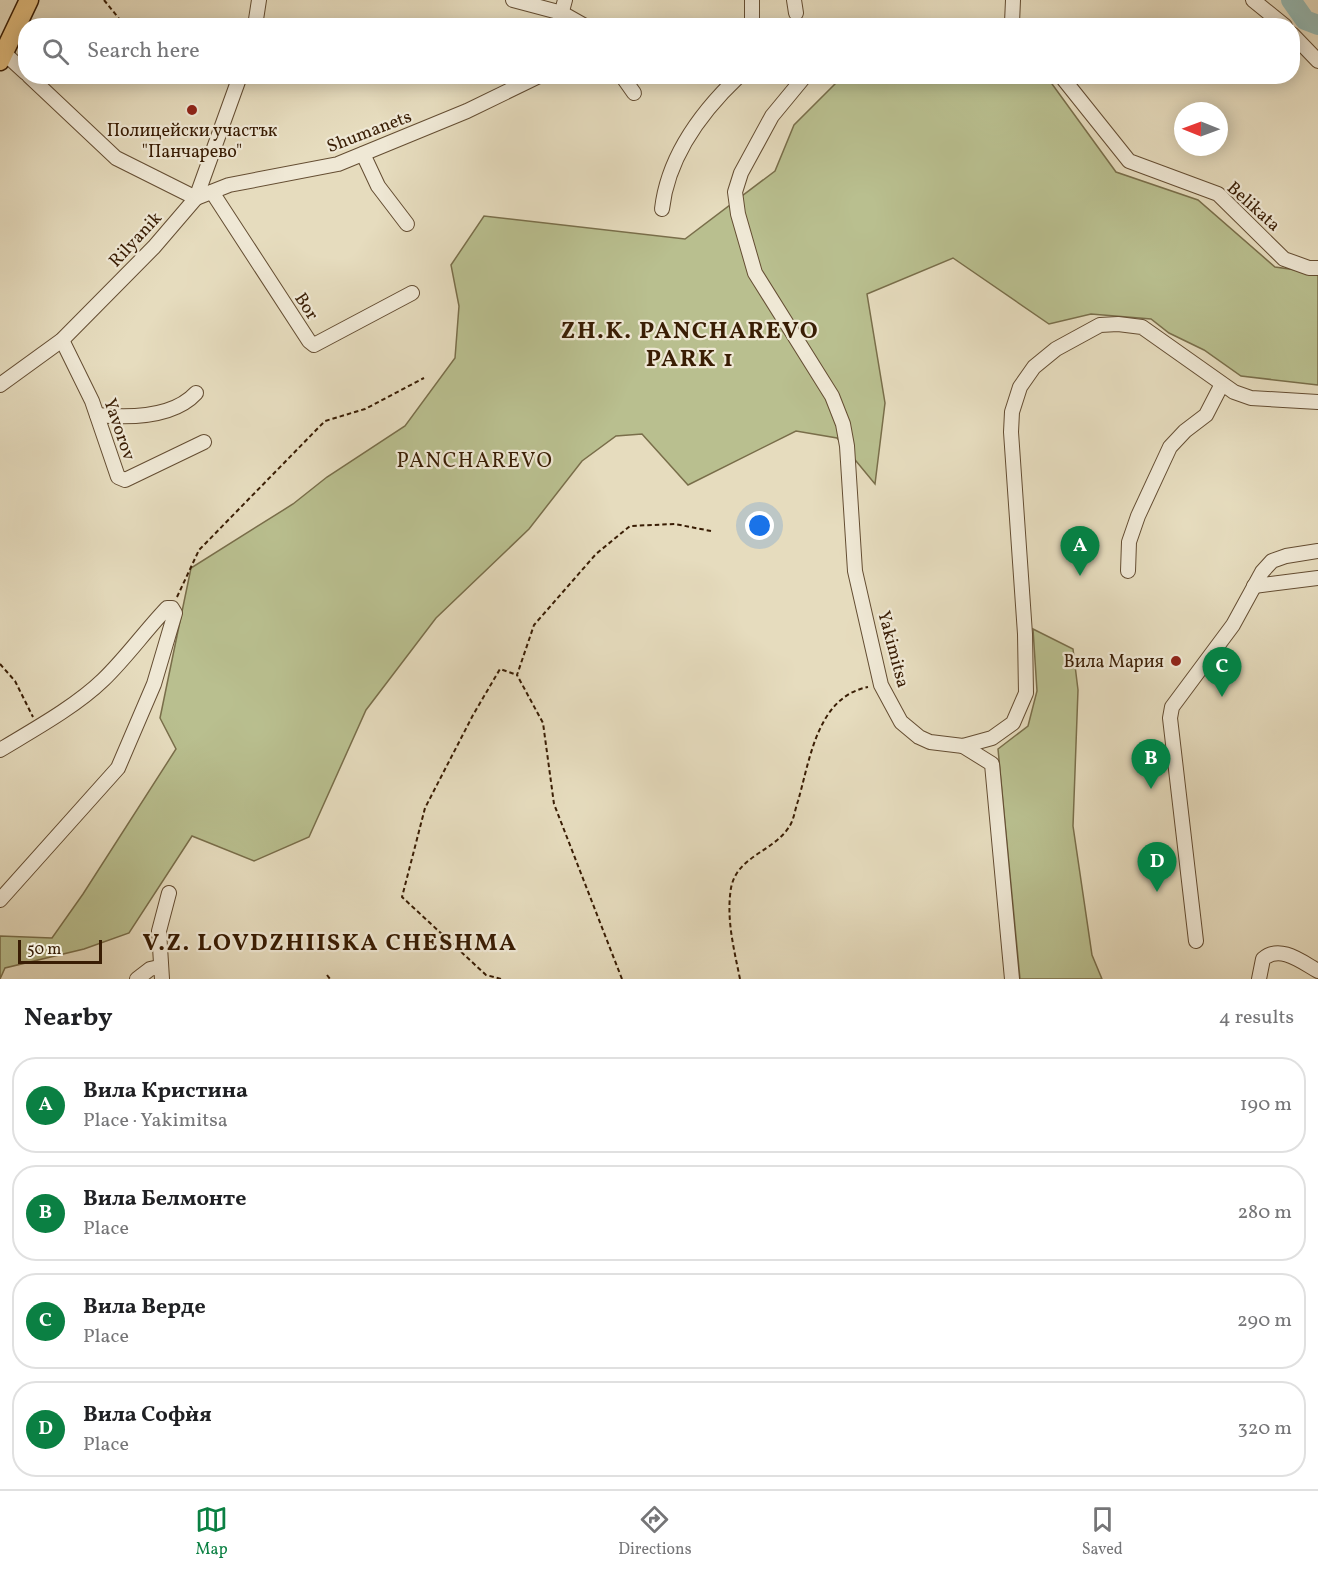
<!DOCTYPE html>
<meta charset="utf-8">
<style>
body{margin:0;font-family:Vollkorn,serif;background:#f6f6f6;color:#202124}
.compass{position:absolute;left:1174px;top:102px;width:54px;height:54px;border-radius:50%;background:#fff;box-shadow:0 3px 15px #0003;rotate:271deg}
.scale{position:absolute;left:18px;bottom:15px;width:84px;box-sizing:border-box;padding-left:6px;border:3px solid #391d04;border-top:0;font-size:16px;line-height:21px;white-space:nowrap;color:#391d04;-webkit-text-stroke:4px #efe8d5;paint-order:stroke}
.you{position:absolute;left:760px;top:526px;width:21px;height:21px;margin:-15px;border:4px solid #fff;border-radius:50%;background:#1a73e8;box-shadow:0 0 0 9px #1a73e833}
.badge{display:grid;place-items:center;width:39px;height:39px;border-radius:50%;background:#0b8043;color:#fff;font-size:20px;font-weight:700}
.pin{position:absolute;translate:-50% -50px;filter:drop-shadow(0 2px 3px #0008)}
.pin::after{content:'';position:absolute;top:32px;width:21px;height:18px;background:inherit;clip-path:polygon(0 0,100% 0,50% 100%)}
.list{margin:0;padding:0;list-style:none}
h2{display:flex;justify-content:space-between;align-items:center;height:78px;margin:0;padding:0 24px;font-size:26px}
h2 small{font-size:20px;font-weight:400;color:#757577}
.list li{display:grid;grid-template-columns:39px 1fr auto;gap:18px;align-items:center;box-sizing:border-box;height:96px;margin:0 12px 12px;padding:0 12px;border:2px solid #e0e0e0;border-radius:24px}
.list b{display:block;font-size:22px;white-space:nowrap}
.list p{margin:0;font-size:20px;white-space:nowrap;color:#757577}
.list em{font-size:20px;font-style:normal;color:#757577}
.icon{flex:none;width:33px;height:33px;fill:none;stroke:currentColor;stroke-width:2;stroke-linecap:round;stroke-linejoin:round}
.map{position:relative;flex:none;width:1318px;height:979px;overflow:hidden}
.search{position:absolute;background:#fff;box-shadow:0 3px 15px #0003;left:18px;right:18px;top:18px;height:66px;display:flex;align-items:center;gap:15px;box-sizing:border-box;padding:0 21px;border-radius:24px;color:#757577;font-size:22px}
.sheet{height:510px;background:#fff}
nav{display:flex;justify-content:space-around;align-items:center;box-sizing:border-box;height:84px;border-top:2px solid #e0e0e0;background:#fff;font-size:16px;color:#757577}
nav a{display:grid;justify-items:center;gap:3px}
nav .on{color:#0b8043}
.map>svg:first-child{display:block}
.green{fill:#b9bf8f;stroke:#796e4a;stroke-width:1.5}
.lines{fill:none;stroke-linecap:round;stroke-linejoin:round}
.river{stroke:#96bbb5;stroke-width:20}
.minor-casing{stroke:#644d32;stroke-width:16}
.major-casing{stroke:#391d04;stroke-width:21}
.path{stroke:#391d04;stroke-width:2;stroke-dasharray:4.5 3;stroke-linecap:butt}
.minor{stroke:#efe8d5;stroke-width:14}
.major{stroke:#e3be7f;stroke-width:18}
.poi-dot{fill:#8f2418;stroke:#efe8d5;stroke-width:2}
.labels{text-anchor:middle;stroke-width:4.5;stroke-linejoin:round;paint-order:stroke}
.poi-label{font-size:18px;fill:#391d04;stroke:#efe8d5}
.street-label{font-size:18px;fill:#391d04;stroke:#efe8d5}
.quarter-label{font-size:21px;letter-spacing:1.5px;fill:#391d04;stroke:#efe8d5}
.district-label{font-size:24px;font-weight:bold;letter-spacing:1.5px;fill:#391d04;stroke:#efe8d5}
</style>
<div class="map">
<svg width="1318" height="979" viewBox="0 0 1318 979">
<rect width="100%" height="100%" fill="#e6dcbe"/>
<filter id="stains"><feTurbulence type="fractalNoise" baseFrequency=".00333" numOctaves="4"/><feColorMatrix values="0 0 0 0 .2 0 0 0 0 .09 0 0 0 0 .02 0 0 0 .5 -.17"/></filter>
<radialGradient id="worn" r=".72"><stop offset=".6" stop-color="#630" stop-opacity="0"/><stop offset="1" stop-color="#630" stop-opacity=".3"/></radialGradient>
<g class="green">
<path d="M842,77H962L972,83L1005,77H1047L1116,172L1198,200L1275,267L1318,273V385L1241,376L1204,350L1169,333L1151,319L1091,314L1049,324L953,258L867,294L885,403L875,484L837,438L796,431L688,485L642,434L616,436L582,461L529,529L436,618L366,710L309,837L254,861L192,836L129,933L84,949L5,968L0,979V936L52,938L83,894L176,749L160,718L191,568L293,504L327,477L405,426L455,358L459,306L451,265L484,216L685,239L775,171L794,125Z"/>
<path d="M1033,629L1073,649L1078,690L1073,826L1092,955L1102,979H1020L998,749L1028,726L1037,691Z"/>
</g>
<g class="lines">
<path class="river" d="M1291,0L1305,20L1318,25"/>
<g class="minor-casing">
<g id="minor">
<path d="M513,0L562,13L585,26"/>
<path d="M752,0V26"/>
<path d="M794,0L796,13"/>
<path d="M1253,0L1285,26"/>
<path d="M1012,23L1013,0"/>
<path d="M255,26L259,0"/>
<path d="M558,26L565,0"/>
<path d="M1292,34L1318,61"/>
<path d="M4,53L26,73"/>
<path d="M29,76L116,158L196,198L229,185L338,164L467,111L539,76"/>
<path d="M622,76L634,93"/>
<path d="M805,76L772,116L741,173L735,192L738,214L755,273L832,396L843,424L847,446L855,571L881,685L901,722L919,737L930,742L963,746L992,738L1013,723L1026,693L1025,634L1011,432L1012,412L1020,387L1034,367L1056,349L1100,325L1118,324L1142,327L1234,392L1251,398L1318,402"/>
<path d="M1061,76L1129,161L1218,194L1284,259L1309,268H1318"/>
<path d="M363,154L378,186L407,224"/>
<path d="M212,192L309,341L314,345L412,293"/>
<path d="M662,209C668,156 701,112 739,76"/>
<path d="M62,340L92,401L118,477L125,480L204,442"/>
<path d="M0,385L62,340L154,247L196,198L240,76"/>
<path d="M97,415C129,418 173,418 196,393"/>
<path d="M1128,571L1129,542L1138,516L1170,447L1185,431L1206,415L1222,384"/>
<path d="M1254,586L1318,578"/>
<path d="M963,746L992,764L1012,979"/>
<path d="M0,750C33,730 75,707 103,680C126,658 145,631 167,608H172L175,613L154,684L118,768L0,900"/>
<path d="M1196,941L1170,718L1172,707L1233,625L1262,572L1272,561L1286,556L1318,551"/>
<path d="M137,979L150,969L159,967"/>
<path d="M162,979L159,931L169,893"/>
<path d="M1259,979L1263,959C1280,944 1302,962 1318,971"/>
</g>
</g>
<g class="major-casing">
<path id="major" d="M0,61L29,0"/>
</g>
<g class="path">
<path d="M104,0L125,26"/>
<path d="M177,597L199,550L325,421L365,409L424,378"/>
<path d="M0,664L15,681L33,717"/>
<path d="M327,975L330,979"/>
<path d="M501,979L486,975L402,897L425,808L473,715L500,669L517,675"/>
<path d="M622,979L554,804L543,723L517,675L534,625L596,554L630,526L675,524L711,531"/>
<path d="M740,979C734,949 726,919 731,888C737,856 773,852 789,827C794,820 795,809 798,801C810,760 817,697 868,687"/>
</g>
<use href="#minor" class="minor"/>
<use href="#major" class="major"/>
</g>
<g class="poi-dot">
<circle cx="192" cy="110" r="6"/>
<circle cx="1176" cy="661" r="6"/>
</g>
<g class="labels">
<g class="poi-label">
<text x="192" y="136">Полицейски участък<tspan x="192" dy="21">"Панчарево"</tspan></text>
<text x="1164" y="667" text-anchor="end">Вила Мария</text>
</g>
<g class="street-label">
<text transform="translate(369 131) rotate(-21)" y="6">Shumanets</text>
<text transform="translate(1254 206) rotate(42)" y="6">Belikata</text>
<text transform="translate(135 239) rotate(-47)" y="6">Rilyanik</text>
<text transform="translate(307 306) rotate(57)" y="6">Bor</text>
<text transform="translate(120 429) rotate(71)" y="6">Yavorov</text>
<text transform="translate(894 649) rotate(75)" y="6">Yakimitsa</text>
</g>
<g class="quarter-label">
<text x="475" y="467">PANCHAREVO</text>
</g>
<g class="district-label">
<text x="690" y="338">ZH.K. PANCHAREVO<tspan x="690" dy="28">PARK 1</tspan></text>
<text x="330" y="950">V.Z. LOVDZHIISKA CHESHMA</text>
</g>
</g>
<rect width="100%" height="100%" filter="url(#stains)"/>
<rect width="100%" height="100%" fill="url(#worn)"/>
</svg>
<svg class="compass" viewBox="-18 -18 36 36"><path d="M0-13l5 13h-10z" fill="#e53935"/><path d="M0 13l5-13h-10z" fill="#757577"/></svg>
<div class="scale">50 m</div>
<div class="you"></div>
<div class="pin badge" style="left:1080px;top:576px">A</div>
<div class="pin badge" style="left:1151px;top:789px">B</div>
<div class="pin badge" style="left:1222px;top:697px">C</div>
<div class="pin badge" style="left:1157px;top:892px">D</div>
<div class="search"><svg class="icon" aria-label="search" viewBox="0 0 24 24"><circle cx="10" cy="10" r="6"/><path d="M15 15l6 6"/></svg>Search here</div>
</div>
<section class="sheet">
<h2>Nearby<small>4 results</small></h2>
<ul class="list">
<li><span class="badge">A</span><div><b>Вила Кристина</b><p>Place · Yakimitsa</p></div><em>190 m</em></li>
<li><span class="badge">B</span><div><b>Вила Белмонте</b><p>Place</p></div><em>280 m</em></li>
<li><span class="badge">C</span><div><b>Вила Верде</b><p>Place</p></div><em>290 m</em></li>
<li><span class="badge">D</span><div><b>Вила Софѝя</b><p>Place</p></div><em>320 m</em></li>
</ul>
</section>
<nav>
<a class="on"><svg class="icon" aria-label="map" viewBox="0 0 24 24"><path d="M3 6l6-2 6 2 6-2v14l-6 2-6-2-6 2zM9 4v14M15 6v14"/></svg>Map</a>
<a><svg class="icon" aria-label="directions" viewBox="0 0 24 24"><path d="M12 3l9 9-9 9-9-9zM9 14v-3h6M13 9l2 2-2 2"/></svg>Directions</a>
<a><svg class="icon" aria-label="saved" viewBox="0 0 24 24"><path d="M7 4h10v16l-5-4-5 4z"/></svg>Saved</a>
</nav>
